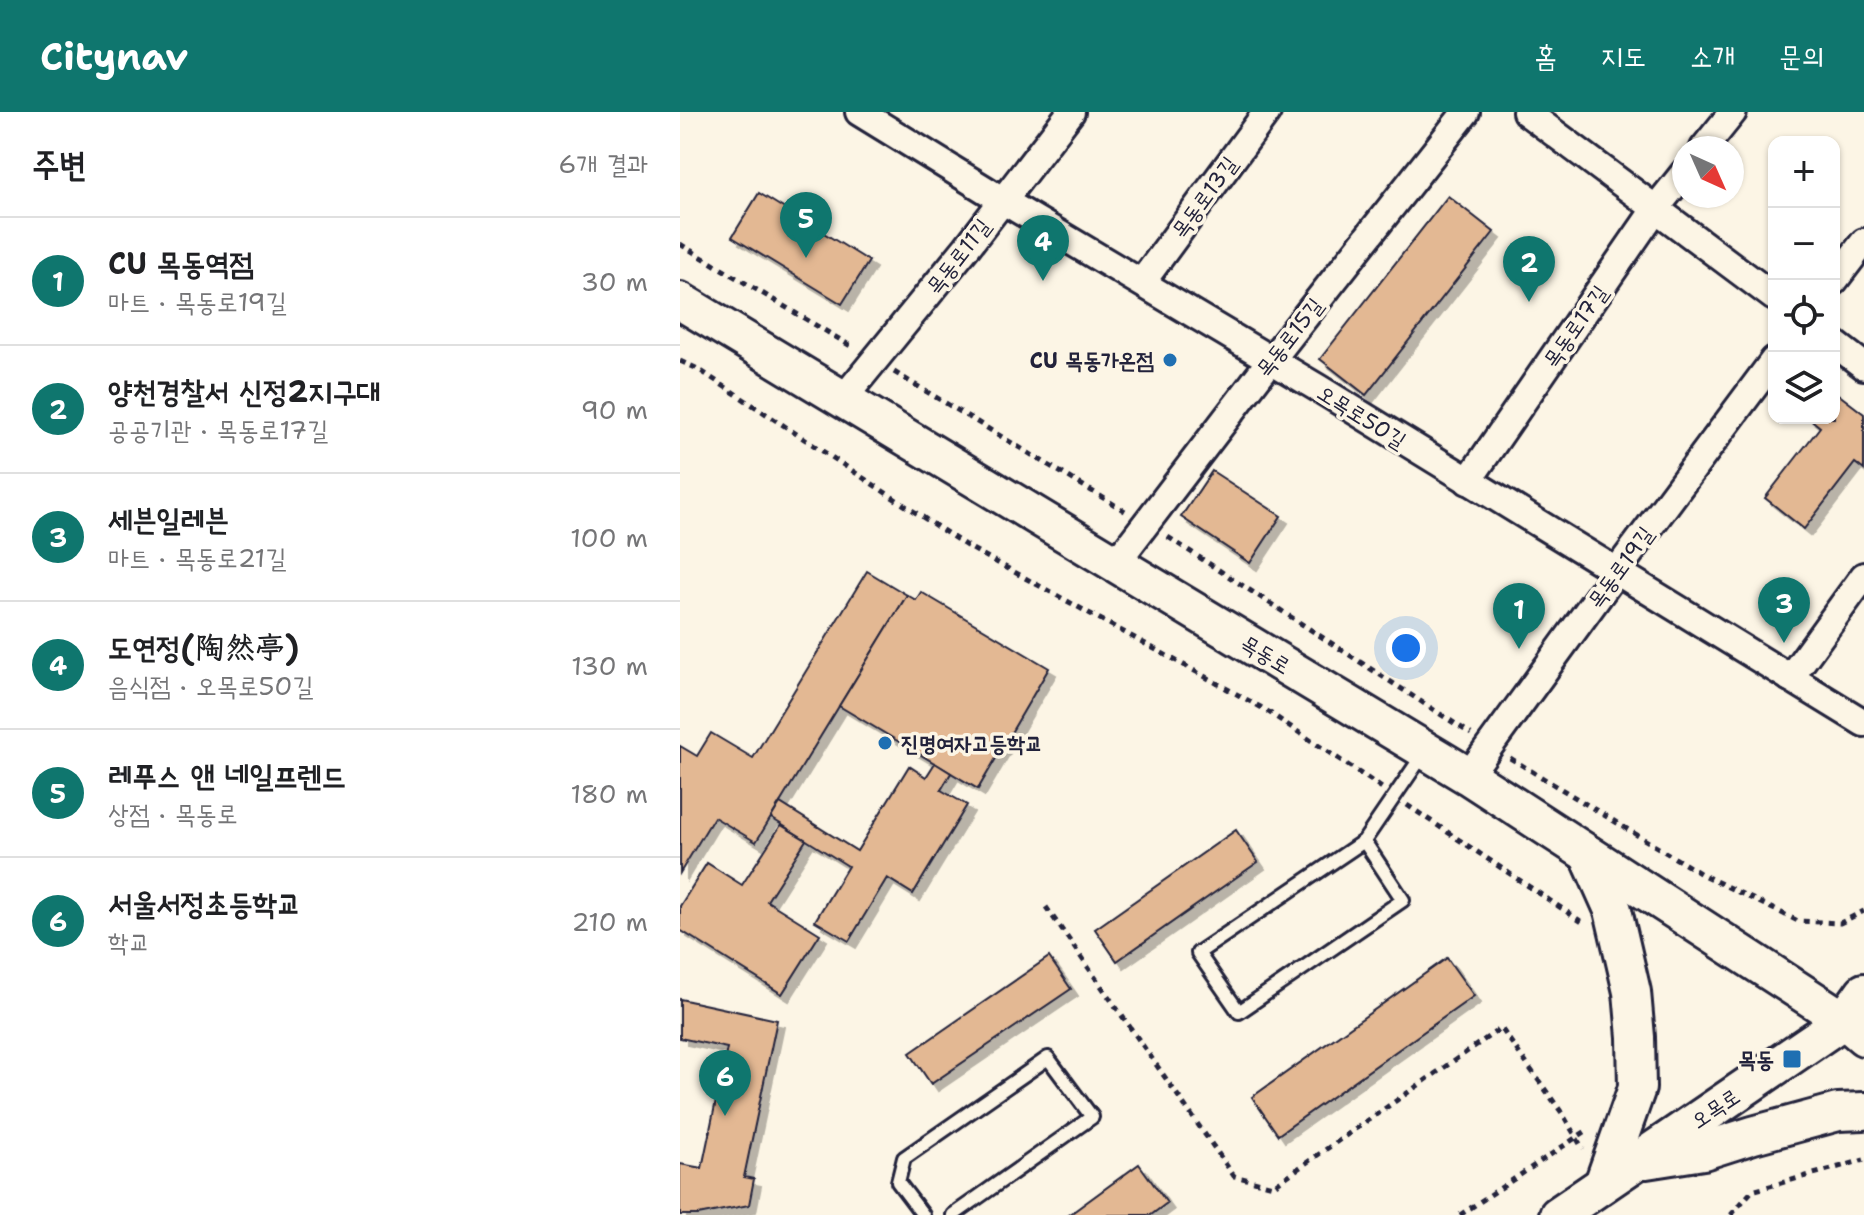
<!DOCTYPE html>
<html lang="ko">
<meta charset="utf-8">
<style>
body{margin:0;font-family:"Shantell Sans","LXGW WenKai TC","Poor Story",sans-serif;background:#f6f6f6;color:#202124}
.controls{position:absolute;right:24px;top:24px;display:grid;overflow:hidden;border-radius:16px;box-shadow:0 2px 6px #0004}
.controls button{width:72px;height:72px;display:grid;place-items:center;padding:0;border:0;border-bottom:2px solid #e0e0e0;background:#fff;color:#202124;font:40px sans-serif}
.compass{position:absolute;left:992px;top:24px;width:72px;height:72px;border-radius:50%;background:#fff;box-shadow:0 2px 6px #0004;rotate:135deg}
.you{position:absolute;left:726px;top:536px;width:28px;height:28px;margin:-20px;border:6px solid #fff;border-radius:50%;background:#1a73e8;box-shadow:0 0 0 12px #1a73e833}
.badge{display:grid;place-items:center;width:52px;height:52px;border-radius:50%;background:#0f766e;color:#fff;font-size:26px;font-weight:700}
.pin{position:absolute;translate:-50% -66px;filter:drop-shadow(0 2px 4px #0008)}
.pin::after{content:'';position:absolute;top:42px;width:28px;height:24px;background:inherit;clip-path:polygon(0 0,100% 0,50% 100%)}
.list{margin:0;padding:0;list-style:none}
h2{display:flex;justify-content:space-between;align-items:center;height:104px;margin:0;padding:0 32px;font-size:34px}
h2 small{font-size:26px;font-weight:400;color:#757577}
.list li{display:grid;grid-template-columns:52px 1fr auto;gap:24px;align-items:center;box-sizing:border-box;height:128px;padding:0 32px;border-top:2px solid #e0e0e0}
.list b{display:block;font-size:30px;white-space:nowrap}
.list p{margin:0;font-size:26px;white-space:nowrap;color:#757577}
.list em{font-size:26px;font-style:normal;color:#757577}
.icon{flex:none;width:44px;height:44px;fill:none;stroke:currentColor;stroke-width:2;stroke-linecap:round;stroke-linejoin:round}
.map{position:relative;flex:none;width:1184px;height:1103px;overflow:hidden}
header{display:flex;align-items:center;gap:48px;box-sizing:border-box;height:112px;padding:0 40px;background:#0f766e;color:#fff}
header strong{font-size:38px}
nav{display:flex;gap:44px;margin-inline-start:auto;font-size:28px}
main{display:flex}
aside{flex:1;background:#fff}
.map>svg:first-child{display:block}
.building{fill:#e3b893;stroke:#22223b;stroke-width:2;filter:url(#shadow)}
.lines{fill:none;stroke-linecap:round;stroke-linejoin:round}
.service-casing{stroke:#22223b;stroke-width:18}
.minor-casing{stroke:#22223b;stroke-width:32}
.secondary-casing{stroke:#22223b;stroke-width:42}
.path{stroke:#22223b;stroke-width:5;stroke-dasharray:6 6;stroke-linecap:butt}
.service{stroke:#fcf5e5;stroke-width:12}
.minor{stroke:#fcf5e5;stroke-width:26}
.secondary{stroke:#fcf5e5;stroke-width:36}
.poi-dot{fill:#1f6fb2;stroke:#fcf5e5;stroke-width:3}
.labels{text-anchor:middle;stroke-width:7;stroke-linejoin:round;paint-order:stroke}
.street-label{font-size:22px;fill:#22223b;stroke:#fcf5e5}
.poi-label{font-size:22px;font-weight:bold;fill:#22223b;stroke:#fcf5e5;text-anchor:end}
</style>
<header>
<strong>Citynav</strong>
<nav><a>홈</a><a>지도</a><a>소개</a><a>문의</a></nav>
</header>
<main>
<aside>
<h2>주변<small>6개 결과</small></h2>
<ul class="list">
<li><span class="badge">1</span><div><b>CU 목동역점</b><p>마트 · 목동로19길</p></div><em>30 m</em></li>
<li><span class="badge">2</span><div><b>양천경찰서 신정2지구대</b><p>공공기관 · 목동로17길</p></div><em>90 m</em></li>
<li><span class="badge">3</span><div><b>세븐일레븐</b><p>마트 · 목동로21길</p></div><em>100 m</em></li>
<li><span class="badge">4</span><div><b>도연정(陶然亭)</b><p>음식점 · 오목로50길</p></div><em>130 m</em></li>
<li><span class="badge">5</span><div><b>레푸스 앤 네일프렌드</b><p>상점 · 목동로</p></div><em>180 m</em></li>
<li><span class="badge">6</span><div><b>서울서정초등학교</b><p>학교</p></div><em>210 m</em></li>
</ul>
</aside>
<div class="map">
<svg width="1184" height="1103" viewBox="0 0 1184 1103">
<defs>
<filter id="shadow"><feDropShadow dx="7" dy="7" stdDeviation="0" flood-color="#0004"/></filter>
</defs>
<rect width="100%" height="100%" fill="#fcf5e5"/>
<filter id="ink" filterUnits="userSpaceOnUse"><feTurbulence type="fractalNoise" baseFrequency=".0125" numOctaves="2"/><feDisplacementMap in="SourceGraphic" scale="16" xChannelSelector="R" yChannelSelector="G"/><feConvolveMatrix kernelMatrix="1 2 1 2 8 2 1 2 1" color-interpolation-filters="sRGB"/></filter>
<g filter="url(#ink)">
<g class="building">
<path d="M79,81L189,149L162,192L52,125Z"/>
<path d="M768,84L814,120L686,283L640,247Z"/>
<path d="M1154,279L1184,302V358L1175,351L1124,417L1085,386L1140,315L1129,306H1154Z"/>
<path d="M532,359L601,404L570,451L501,405Z"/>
<path d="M187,459L227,483L76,730L34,705L0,761V634L17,644L31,621L73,646Z"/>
<path d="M241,480L369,556L298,677L159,594L227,483L236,488Z"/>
<path d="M255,651L271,661L261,678L287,693L233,782L207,766L169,829L135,809L168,754L91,706L100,691L177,739L229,654L246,665Z"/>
<path d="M101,713L126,728L87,789L140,822L102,882L0,818V794L27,751L62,773Z"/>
<path d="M556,718L578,750L437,849L415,817Z"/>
<path d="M369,845L391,877L251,972L230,941Z"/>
<path d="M767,846L794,884L598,1023L572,985Z"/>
<path d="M0,887L97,908L64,1065L74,1067L69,1093L18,1103H0V1052L22,1056L47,936L0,926Z"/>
<path d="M459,1052L487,1091L471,1103H389Z"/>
</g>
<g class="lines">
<g class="service-casing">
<g id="service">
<path d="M684,729L723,788L559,900L518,841L684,729L744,641"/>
<path d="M243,1103L218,1070L224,1046L368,946L412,1005L273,1103"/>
</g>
</g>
<g class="minor-casing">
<g id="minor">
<path d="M179,0L322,88L638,276L1184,611"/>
<path d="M846,0L1094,185"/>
<path d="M1024,36L1053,0"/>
<path d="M1154,169L1184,130"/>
<path d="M462,170L587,0"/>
<path d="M1154,231L1184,254"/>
<path d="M163,287L287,135L391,0"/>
<path d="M788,369L976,96L1004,61"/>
<path d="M435,452L591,248L786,0"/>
<path d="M1110,566L1184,464"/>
<path d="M788,664L936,460L1094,248"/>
</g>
</g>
<g class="secondary-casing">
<g id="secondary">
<path d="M0,189L788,664L1164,908L1184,925"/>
<path d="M908,742L933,798L952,880L956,925L957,976L923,1072"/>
<path d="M966,1048L1023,1039L1073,1023L1158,1000L1184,999"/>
<path d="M878,1103L1164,908L1184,880"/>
</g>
</g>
<g class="path">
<path d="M0,132L174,236"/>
<path d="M0,249L18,257L285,433L584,597L702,676"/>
<path d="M214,260L445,399"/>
<path d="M488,425L791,622"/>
<path d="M830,646L1023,763L1118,809L1160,811L1184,799"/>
<path d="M727,693L905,812"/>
<path d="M366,795L554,1064L593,1074L821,916L882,1001L903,1037"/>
<path d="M780,1103L909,1017"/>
<path d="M1051,1103L1072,1079L1184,1048"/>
</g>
<use href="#service" class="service"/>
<use href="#minor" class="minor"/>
<use href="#secondary" class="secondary"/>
</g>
</g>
<g class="poi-dot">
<circle cx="490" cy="248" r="8"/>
<circle cx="205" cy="631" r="8"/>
<rect x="1102" y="937" width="20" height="20" rx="4"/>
</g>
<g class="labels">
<g class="street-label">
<text transform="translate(524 85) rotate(-54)" y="8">목동로13길</text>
<text transform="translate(278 144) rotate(-52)" y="8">목동로11길</text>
<text transform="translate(895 214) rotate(-55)" y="8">목동로17길</text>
<text transform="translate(609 225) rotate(-52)" y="8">목동로15길</text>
<text transform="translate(682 304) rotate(32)" y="8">오목로50길</text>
<text transform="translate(940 455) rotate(-54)" y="8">목동로19길</text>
<text transform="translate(586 542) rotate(31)" y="8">목동로</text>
<text transform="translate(1035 996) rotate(-34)" y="8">오목로</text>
</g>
<g class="poi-label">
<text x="474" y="256">CU 목동가온점</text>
<text x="221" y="639" text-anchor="start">진명여자고등학교</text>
<text x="1094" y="955">목동</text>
</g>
</g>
</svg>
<div class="controls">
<button>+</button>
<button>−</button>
<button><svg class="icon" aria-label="locate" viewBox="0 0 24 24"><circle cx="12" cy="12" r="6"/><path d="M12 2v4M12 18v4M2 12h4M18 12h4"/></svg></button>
<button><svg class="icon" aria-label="layers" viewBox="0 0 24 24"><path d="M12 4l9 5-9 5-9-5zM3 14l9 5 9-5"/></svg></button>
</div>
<svg class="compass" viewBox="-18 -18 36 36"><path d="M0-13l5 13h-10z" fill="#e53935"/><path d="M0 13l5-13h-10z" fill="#757577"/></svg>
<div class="you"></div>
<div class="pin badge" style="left:839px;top:537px">1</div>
<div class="pin badge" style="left:849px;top:190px">2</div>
<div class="pin badge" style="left:1104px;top:531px">3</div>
<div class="pin badge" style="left:363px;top:169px">4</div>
<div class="pin badge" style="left:126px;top:146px">5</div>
<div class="pin badge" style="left:45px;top:1004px">6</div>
</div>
</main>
